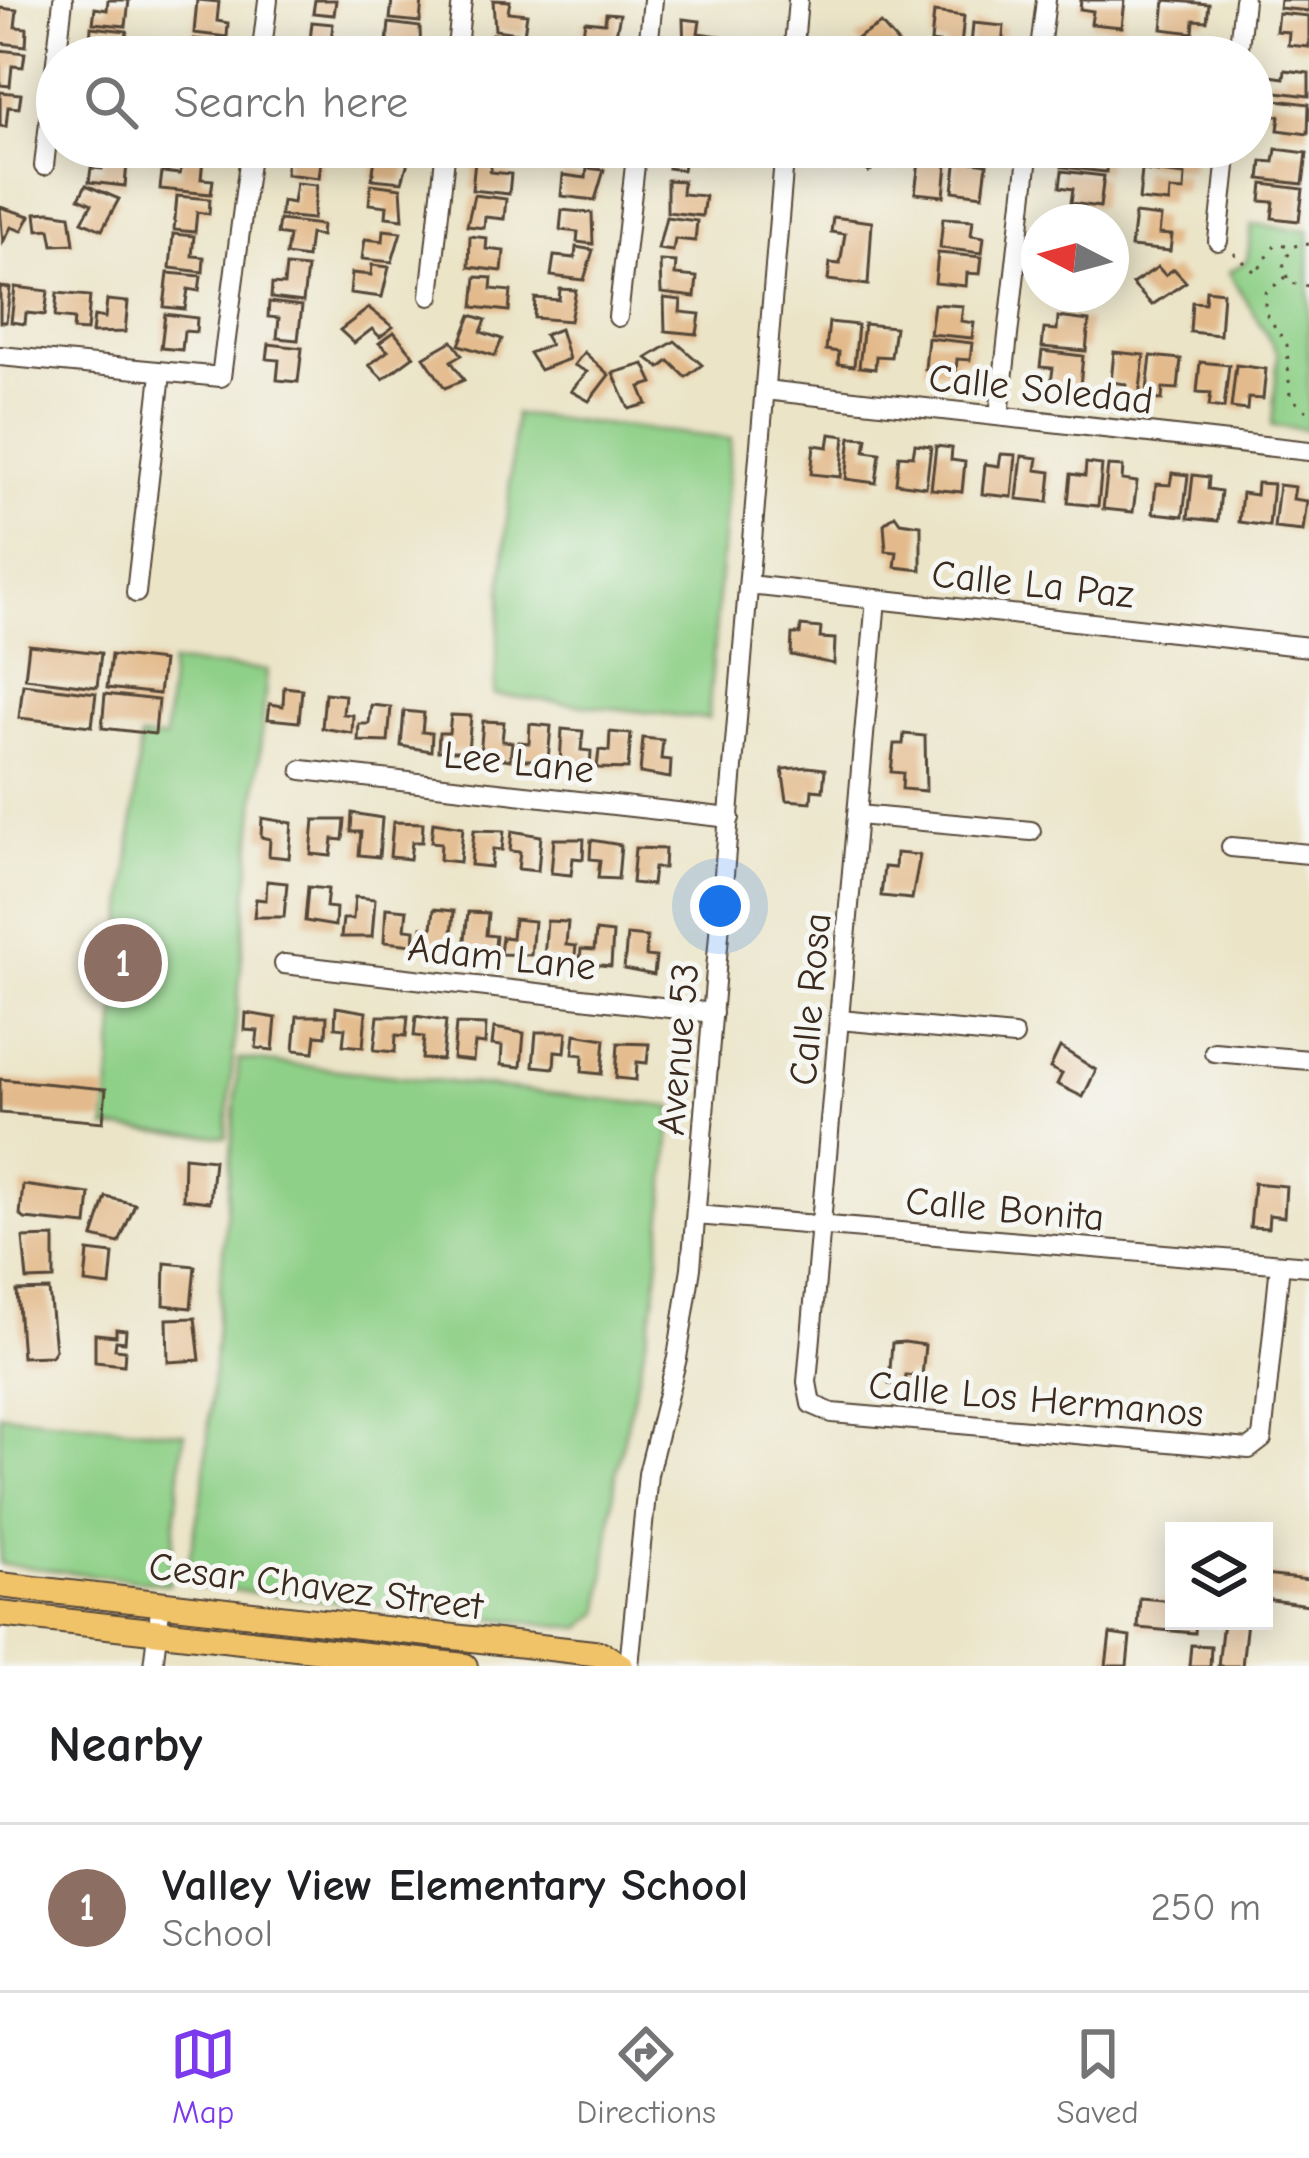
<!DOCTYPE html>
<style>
body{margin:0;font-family:"Comic Neue",sans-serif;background:#f2f2f2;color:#202124}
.controls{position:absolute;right:36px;bottom:36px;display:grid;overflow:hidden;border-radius:0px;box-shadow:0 6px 30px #0003}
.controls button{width:108px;height:108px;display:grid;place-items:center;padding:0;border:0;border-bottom:3px solid #e0e0e0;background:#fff;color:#202124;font:60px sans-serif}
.compass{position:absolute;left:1021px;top:204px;width:108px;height:108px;border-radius:50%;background:#fff;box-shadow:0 6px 30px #0003;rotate:276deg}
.you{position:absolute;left:720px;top:906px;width:42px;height:42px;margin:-30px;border:9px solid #fff;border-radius:50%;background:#1a73e8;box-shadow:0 0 0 18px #1a73e833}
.badge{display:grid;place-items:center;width:78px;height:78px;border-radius:50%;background:#7c3aed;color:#fff;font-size:39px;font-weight:700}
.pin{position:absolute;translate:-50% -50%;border:6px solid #fff;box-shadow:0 3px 12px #0006}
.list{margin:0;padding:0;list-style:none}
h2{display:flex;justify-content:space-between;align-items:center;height:156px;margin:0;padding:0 48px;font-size:51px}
h2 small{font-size:39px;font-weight:400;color:#757577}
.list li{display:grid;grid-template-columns:78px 1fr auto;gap:36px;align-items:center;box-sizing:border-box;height:168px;padding:0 48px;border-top:3px solid #e0e0e0}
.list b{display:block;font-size:45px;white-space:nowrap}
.list p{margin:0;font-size:39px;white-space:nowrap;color:#757577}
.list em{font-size:39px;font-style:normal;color:#757577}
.icon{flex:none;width:66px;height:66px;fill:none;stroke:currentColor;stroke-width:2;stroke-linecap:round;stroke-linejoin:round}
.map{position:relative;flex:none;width:1309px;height:1666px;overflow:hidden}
.search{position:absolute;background:#fff;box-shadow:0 6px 30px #0003;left:36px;right:36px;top:36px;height:132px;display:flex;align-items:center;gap:30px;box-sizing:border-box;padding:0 42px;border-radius:66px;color:#757577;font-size:45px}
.sheet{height:324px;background:#fff}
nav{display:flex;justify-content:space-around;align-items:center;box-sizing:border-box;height:168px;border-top:3px solid #e0e0e0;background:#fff;font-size:33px;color:#757577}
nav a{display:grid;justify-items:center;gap:6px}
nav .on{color:#7c3aed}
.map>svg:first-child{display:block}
.green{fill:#8fd088;stroke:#657d53;stroke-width:3}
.building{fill:#e3ba8b}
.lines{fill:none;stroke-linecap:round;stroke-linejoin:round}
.minor-casing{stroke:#554637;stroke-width:22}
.major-casing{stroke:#554637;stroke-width:28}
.path{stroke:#554637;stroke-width:3;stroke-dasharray:3 9;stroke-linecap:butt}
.minor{stroke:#fff;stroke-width:18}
.major{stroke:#f1c369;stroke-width:24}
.labels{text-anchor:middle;stroke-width:10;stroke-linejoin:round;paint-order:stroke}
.street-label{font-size:39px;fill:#3b2a1e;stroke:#f6f6f2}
</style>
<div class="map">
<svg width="1309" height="1666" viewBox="0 0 1309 1666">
<rect width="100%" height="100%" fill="#f6f6f2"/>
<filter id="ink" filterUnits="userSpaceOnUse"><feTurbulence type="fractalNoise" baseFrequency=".00833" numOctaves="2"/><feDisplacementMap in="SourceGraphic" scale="24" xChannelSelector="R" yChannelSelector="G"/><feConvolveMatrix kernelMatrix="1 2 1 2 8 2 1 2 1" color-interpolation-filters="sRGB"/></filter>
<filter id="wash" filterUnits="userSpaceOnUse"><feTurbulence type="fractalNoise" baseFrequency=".004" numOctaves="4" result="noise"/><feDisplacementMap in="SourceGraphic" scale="48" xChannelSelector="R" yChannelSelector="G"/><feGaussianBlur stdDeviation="2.7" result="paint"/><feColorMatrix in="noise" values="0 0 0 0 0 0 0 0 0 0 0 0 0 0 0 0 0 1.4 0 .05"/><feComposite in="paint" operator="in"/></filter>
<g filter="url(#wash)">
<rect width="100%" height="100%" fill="#ebe4c7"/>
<g class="green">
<path d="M1252,224L1309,231V430L1272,426L1278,354L1229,272L1247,261Z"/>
<path d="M515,414L731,439L708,719L494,695Z"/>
<path d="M171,663L267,670L226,1137L106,1128L140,738L165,739Z"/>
<path d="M239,1059L673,1107L655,1300L616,1473L601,1612L581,1628L194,1586L186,1574L204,1483Z"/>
<path d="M0,1414L184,1433L169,1584L0,1564Z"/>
</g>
<g id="blocks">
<g class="building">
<path d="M108,0H129L126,26L93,23L95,8L107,10Z"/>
<path d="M197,0L219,2L217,21L228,23L227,37L194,33Z"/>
<path d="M315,0H336L334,15L313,13Z"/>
<path d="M392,0H422L420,22L390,19Z"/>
<path d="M493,0L510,1L508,12L527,14L524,34L495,30Z"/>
<path d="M1081,0H1125L1122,27L1091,24L1093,11L1080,9Z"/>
<path d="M1165,0L1209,4L1207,21L1194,20L1193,33L1162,29Z"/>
<path d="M1280,0H1309V11L1279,8Z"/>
<path d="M0,8L17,10L15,27L27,28L26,46L0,43Z"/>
<path d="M934,12L964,16L960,57H944L946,44L931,42Z"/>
<path d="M606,13L620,14L614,44L582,40L585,21L605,23Z"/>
<path d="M1278,13L1309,16V47L1288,45L1289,32L1276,31Z"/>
<path d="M683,19L700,21L698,33L720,36L718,56L684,52Z"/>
<path d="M312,22L333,24L329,57L297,54L298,40L310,41Z"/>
<path d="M389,23L420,27L421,57L404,56L405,45L387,43Z"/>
<path d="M973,23L1004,26L1001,57H970Z"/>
<path d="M881,24L910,57H871L856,39Z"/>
<path d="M91,27L127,31L124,57H102L103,43L90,41Z"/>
<path d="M492,34L527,38L524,57H489Z"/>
<path d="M194,39L227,43L225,57H192Z"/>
<path d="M1089,48L1119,51V57H1088Z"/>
<path d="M579,49L611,52V57H578Z"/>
<path d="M0,50L25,53L23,67L12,66L10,86L0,85Z"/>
<path d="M1159,50L1190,54V57H1158Z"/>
<path d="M1285,70L1309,73V96L1269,91L1270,76L1284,78Z"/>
<path d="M0,92L21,94L19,108L8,107L6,127L0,126Z"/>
<path d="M1269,99L1309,104L1308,134L1278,130L1280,116L1267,115Z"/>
<path d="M287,147L322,154L319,178L286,174Z"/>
<path d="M577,147H600L603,164L586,162L587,151Z"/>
<path d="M674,147H707L705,160L685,157L683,170L668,168Z"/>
<path d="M852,147H884L892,155L869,172L847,151Z"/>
<path d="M1108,147L1106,172L1062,167L1064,149Z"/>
<path d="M1143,147H1180V154L1193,155L1191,170L1141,164Z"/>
<path d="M958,148L973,150L972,162L987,164L983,195L953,191Z"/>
<path d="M105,149L128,152L125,186L89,182L91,168L102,169Z"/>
<path d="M1276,149L1307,153L1303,184L1260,179L1262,161L1274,162Z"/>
<path d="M394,150L411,152L402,182L372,179L375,158L393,161Z"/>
<path d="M934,152L948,153L944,196L915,193L919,162L933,163Z"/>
<path d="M182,157L203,159L201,179L213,180L211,194L160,189L162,172L180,174Z"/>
<path d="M475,160L492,162L490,172L511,174L509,194L472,190Z"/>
<path d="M587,168L604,170L595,200L561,196L563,175L586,178Z"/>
<path d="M1142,170L1185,175L1184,191L1170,190L1169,203L1139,200Z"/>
<path d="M1062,171L1104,176L1100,207L1071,203L1073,189L1060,187Z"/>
<path d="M667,180L683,181L682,194L705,196L702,216L667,212Z"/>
<path d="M296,183L317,185L313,219L280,216L282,201L293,203Z"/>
<path d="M371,184L401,188L403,219L386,217L387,206L369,204Z"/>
<path d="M1263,184L1303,189L1299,221L1272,218L1274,202L1261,201Z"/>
<path d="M86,185L119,199L102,230L82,221L92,204L79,198Z"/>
<path d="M474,195L506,199L504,219L485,217L484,228L467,226Z"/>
<path d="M177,196L210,199L209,214L197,212L195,232L174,230Z"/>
<path d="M0,207L30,216L22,231L11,227L3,242Z"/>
<path d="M562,210L592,213L593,244L577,242L578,232L560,230Z"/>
<path d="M50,212L70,215L74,244L53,245L50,229L38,230L36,213Z"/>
<path d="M1135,214L1161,217L1159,234L1172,235L1170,251L1131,247Z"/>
<path d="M666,217L697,221L695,241L675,239L673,251L658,249Z"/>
<path d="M833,217L872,222L868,285L828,280L830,263L840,264L845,234L831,232Z"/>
<path d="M943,218L973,220L971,235L984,237L982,253L940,248Z"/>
<path d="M279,220L322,225L321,236L310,234L307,258L286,255L289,236L277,234Z"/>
<path d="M384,230L401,232L392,262L362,259L365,239L383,241Z"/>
<path d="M173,234L194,236L192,256L204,257L203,272L170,268Z"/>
<path d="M470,236L487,238L486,249L504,251L502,271L469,267Z"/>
<path d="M576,247L593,250L584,280L551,276L554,256L575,258Z"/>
<path d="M938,253L982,257L980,274L967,273L966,286L935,283Z"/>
<path d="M660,261L676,262L675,275L697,277L695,297L661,293Z"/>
<path d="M372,265L389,267L382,297L350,293L352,273L371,275Z"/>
<path d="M286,266L307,268L303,302L271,298L272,284L284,285Z"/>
<path d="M1158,267L1165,275L1174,269L1186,282L1152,305L1132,284Z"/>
<path d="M168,273L201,276L199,291L188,289L185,309L164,307Z"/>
<path d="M476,277L492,278L491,289L511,291L509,311L473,307Z"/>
<path d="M0,287L10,288L6,322H0Z"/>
<path d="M15,287L48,291L45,315L26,313L25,324L11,322Z"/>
<path d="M560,289L576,290L570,321L534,318L535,298L559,300Z"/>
<path d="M1206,290L1223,292L1220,335L1190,332L1192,302L1205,303Z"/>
<path d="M57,293L90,296L87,331L73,330L74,319L55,317Z"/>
<path d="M664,298L681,300L680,312L700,314L697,334L665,331Z"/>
<path d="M107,300L128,302L125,332L92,333L94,316L105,318Z"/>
<path d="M269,302L302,306L298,340L277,338L279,318L268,317Z"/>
<path d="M934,304L963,306L961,321L974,323L972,338L930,334Z"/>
<path d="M369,308L393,327L380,337L372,329L354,343L340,330Z"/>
<path d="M165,314L197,318L196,332L184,331L182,350L161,348Z"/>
<path d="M471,315L486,320L481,332L502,339L495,356L459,345Z"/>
<path d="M1058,317L1089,321L1086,351L1042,347L1044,329L1057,330Z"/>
<path d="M829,322L858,325L854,366L838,364L839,352L826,350Z"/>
<path d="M864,324L895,327L891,357L876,356L875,369L859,367Z"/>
<path d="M560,329L569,359L540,370L529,353L550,345L544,335Z"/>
<path d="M394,332L414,356L383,379L369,365L388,351L379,343Z"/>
<path d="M928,338L972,343L970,360L957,359L956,372L925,369Z"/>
<path d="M452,341L462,355L451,361L464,380L445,388L424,357Z"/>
<path d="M675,341L702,365L686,377L669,361L660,368L647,358Z"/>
<path d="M269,344L302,348L298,382L277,380L279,360L267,359Z"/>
<path d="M1042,351L1083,356L1080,386L1051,383L1053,368L1040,367Z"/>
<path d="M584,352L609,375L589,401L571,391L587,372L574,365Z"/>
<path d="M1114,352L1144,355L1139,398L1124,396L1126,384L1111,382Z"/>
<path d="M1151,356L1181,359L1178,389L1163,388L1162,400L1146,399Z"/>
<path d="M1200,362L1229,365L1224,408L1209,406L1211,393L1197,392Z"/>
<path d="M644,364L653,383L640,387L647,404L629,409L613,373Z"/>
<path d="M1236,365L1266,369L1263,399L1248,398L1247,410L1231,408Z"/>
<path d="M830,434L845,436L841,477L811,474L814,445L828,447Z"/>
<path d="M851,437L867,438L865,451L880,453L876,483L846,479Z"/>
<path d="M915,444L931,446L926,487L896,483L899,455L913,456Z"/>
<path d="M936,446L952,448L951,460L965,462L962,492L931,489Z"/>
<path d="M1001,454L1016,455L1012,497L982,494L985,464L999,466Z"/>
<path d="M1022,456L1038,458L1036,470L1051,472L1048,502L1017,499Z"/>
<path d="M1086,463L1102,465L1098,506L1068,503L1071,474L1085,476Z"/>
<path d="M1108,466L1123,467L1122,480L1137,482L1133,512L1103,509Z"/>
<path d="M1172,473L1188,475L1183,516L1153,513L1156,484L1170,485Z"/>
<path d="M1193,475L1209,477L1208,489L1221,491L1218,521L1188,518Z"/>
<path d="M1257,483L1273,484L1269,526L1239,522L1242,493L1256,495Z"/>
<path d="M1279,485L1295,487L1293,499L1307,501L1303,531L1274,528Z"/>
<path d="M895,515L900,522L921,525V570L895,567L897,552L886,551L884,524Z"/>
<path d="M801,626L821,628L820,638L835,639L834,664L791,655L792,634H800Z"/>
<path d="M29,645L101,653L97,687L25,678Z"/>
<path d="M111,655L163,661L159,694L107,688Z"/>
<path d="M23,684L96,693L92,726L19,718Z"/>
<path d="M284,687L302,689L299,722L268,719L270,704L283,706Z"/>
<path d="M325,693L345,695L343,714L353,715L352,733L322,728Z"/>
<path d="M105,694L158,700L155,734L102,728Z"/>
<path d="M371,705L391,707L388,742L358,741L359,724H369Z"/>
<path d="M404,711L424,713L422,732L432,733L431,751L401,746Z"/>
<path d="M451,715L471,716L468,751H438L439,733H449Z"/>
<path d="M483,721L504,722L502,741L512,742L510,760L480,755Z"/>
<path d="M530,724L551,726L548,760H517L519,742L529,743Z"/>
<path d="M562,729L583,731L581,750L591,751L590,769L560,764Z"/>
<path d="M610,732L631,734L628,769L597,768L599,750L609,751Z"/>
<path d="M904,734L925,736L926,791L902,789L903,773L891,772L894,744H903Z"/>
<path d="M643,738L663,740L661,759L671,760L670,778L640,773Z"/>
<path d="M808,767L825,769L823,791L812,790L811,802L787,800L782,769Z"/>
<path d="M352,813L382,818L379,857L359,855L361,832H351Z"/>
<path d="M262,818L292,823L289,858L269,856L270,839L261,837Z"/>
<path d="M314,820H345L343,840L333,839L331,856L311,854Z"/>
<path d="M393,822L423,823L422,842H412L410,859L390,857Z"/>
<path d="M433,822L463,827L460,862L440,860L441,843L431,842Z"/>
<path d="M474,830L504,831L502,850L493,849L491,867L471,865Z"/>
<path d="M512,831L541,836L538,871L518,869L520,852L510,851Z"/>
<path d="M554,839H584L583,859L573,858L571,875L551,873Z"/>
<path d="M591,840L621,845L618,879L598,878L600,860L590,859Z"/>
<path d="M635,848L665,849L664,868H654L652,885L632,883Z"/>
<path d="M896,853L920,855L912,899L881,896L884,867L895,868Z"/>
<path d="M267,881L287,883L284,917H254L256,899L266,900Z"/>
<path d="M308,887L328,889L326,907L336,908L335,926L305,921Z"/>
<path d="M355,897L375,899L372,937H341L343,919H353Z"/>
<path d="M386,908L407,910L405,929L415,930L414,945L384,942Z"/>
<path d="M434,909L454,911L451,946L420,945L422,927L432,928Z"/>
<path d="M468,912L488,913L486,935L496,936L494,955L464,949Z"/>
<path d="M514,919L534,921L531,955L500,954L502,937L512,938Z"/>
<path d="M547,921L568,922L566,945L576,946L574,964L544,958Z"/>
<path d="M596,931L613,933L611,966L580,963L581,949L594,950Z"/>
<path d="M627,935L647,937L646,956L656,957L654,975L624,969Z"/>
<path d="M336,1007L366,1012L363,1047L343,1045L345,1028L335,1027Z"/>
<path d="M246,1013L276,1018L273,1050L256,1048L258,1031L245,1030Z"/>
<path d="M297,1016H327L326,1036L316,1035L314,1052L294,1050Z"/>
<path d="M378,1016H408L406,1036L396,1035L395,1052L374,1050Z"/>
<path d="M416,1016L446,1021L442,1060L422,1059L424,1037L414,1036Z"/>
<path d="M456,1024L486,1025L485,1044L475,1043L473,1061L453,1059Z"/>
<path d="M494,1028L524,1033L521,1067L501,1065L502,1046L492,1045Z"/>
<path d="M536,1032H567L565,1052L555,1051L554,1068L533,1066Z"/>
<path d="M575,1034L605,1039L602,1074L582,1072L583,1055L573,1054Z"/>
<path d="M618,1043L649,1044L647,1063L637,1062L636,1080L616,1078Z"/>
<path d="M1060,1047L1096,1070L1083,1097L1057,1084L1062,1074L1050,1068Z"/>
<path d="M0,1079L106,1089L103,1122L0,1113Z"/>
<path d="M184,1157L214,1160L210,1202L183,1199Z"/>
<path d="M1254,1183L1286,1186L1284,1217L1269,1215L1268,1228L1250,1227Z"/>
<path d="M23,1185L90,1194L87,1225L25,1219L20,1215Z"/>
<path d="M106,1197L135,1204L119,1243L93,1237Z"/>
<path d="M54,1237V1279L27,1280L23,1238Z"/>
<path d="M88,1251L113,1254L110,1286L85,1283Z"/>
<path d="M165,1263L195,1266L191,1308L164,1305Z"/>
<path d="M49,1290L55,1350L51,1356L22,1357L17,1291Z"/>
<path d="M195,1318L200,1360L168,1362L167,1319Z"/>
<path d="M116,1329L126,1330L125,1342L116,1341L115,1349L125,1350L124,1365L95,1362V1334L116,1336Z"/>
<path d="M904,1342L925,1345L922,1377L906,1375L905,1386L889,1384L892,1343Z"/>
<path d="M1264,1575L1309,1580V1605L1264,1599Z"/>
<path d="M1140,1598L1174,1601V1621H1196L1195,1633L1138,1628Z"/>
<path d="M1223,1621H1247L1242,1666H1218Z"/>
<path d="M1110,1634L1130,1637L1127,1666H1106Z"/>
<path d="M1191,1645L1211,1646L1210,1666H1189Z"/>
</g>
</g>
</g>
<g filter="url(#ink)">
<use href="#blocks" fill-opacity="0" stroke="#554637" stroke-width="3"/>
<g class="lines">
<g class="minor-casing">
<g id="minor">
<path d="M261,57L268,0"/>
<path d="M456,57L462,0"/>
<path d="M647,57L653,0"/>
<path d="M793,57L798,0"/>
<path d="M1039,57L1046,0"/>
<path d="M1238,57L1244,0"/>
<path d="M44,166L63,0"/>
<path d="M1218,241L1228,147"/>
<path d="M430,296L446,147"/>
<path d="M618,317L637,147"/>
<path d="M0,356L221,377L251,147"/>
<path d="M765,390L1309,451"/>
<path d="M999,416L1029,147"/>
<path d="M749,585L1309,647"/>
<path d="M136,593L161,374"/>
<path d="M876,599L807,1382L811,1404L832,1413L1249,1449L1262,1439L1280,1264"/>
<path d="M302,770L730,818"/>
<path d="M858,815L1031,831"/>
<path d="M1231,847L1309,854"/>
<path d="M284,964L713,1013"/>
<path d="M840,1020L1014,1036"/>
<path d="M1214,1052L1309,1060"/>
<path d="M696,1215L1309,1266"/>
<path d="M153,1666L161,1603"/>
<path d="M629,1666L648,1474L677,1358L691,1268L785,147"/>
</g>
</g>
<g class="major-casing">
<g id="major">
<path d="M0,1585L602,1654L621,1666"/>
<path d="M0,1614L465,1666"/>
</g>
</g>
<g class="path">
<path d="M1309,244L1294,246L1283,263L1290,283L1309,286"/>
<path d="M1234,253L1256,273L1276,244L1294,246"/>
<path d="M1286,277L1265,293V312L1287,345L1290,397L1309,413"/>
</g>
<use href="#minor" class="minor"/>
<use href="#major" class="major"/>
</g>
</g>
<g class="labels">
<g class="street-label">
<text transform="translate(1041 388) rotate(6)" y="14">Calle Soledad</text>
<text transform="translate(1033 583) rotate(6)" y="14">Calle La Paz</text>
<text transform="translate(519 761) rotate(6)" y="14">Lee Lane</text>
<text transform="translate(502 956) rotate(6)" y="14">Adam Lane</text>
<text transform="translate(809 999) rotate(-85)" y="14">Calle Rosa</text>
<text transform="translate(677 1049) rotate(-85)" y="14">Avenue 53</text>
<text transform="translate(1005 1208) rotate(5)" y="14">Calle Bonita</text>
<text transform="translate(1036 1398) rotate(5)" y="14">Calle Los Hermanos</text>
<text transform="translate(316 1585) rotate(7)" y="14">Cesar Chavez Street</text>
</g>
</g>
</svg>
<div class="controls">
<button><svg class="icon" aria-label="layers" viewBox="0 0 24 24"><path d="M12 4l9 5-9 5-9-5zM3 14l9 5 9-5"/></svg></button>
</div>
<svg class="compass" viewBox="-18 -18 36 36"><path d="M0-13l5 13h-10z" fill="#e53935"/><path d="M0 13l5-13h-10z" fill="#757577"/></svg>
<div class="you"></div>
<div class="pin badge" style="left:123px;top:963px;background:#8d6e63">1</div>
<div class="search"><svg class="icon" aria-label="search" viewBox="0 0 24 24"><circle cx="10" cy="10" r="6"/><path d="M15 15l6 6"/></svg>Search here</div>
</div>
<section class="sheet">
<h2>Nearby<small></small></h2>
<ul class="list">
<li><span class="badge" style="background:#8d6e63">1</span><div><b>Valley View Elementary School</b><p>School</p></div><em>250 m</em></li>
</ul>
</section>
<nav>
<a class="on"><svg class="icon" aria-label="map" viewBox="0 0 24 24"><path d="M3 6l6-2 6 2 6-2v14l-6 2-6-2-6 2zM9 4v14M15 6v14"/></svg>Map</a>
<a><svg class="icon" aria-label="directions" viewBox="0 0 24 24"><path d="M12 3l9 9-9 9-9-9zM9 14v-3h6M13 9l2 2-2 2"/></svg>Directions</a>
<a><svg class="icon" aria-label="saved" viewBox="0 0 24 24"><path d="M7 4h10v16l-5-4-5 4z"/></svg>Saved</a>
</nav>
